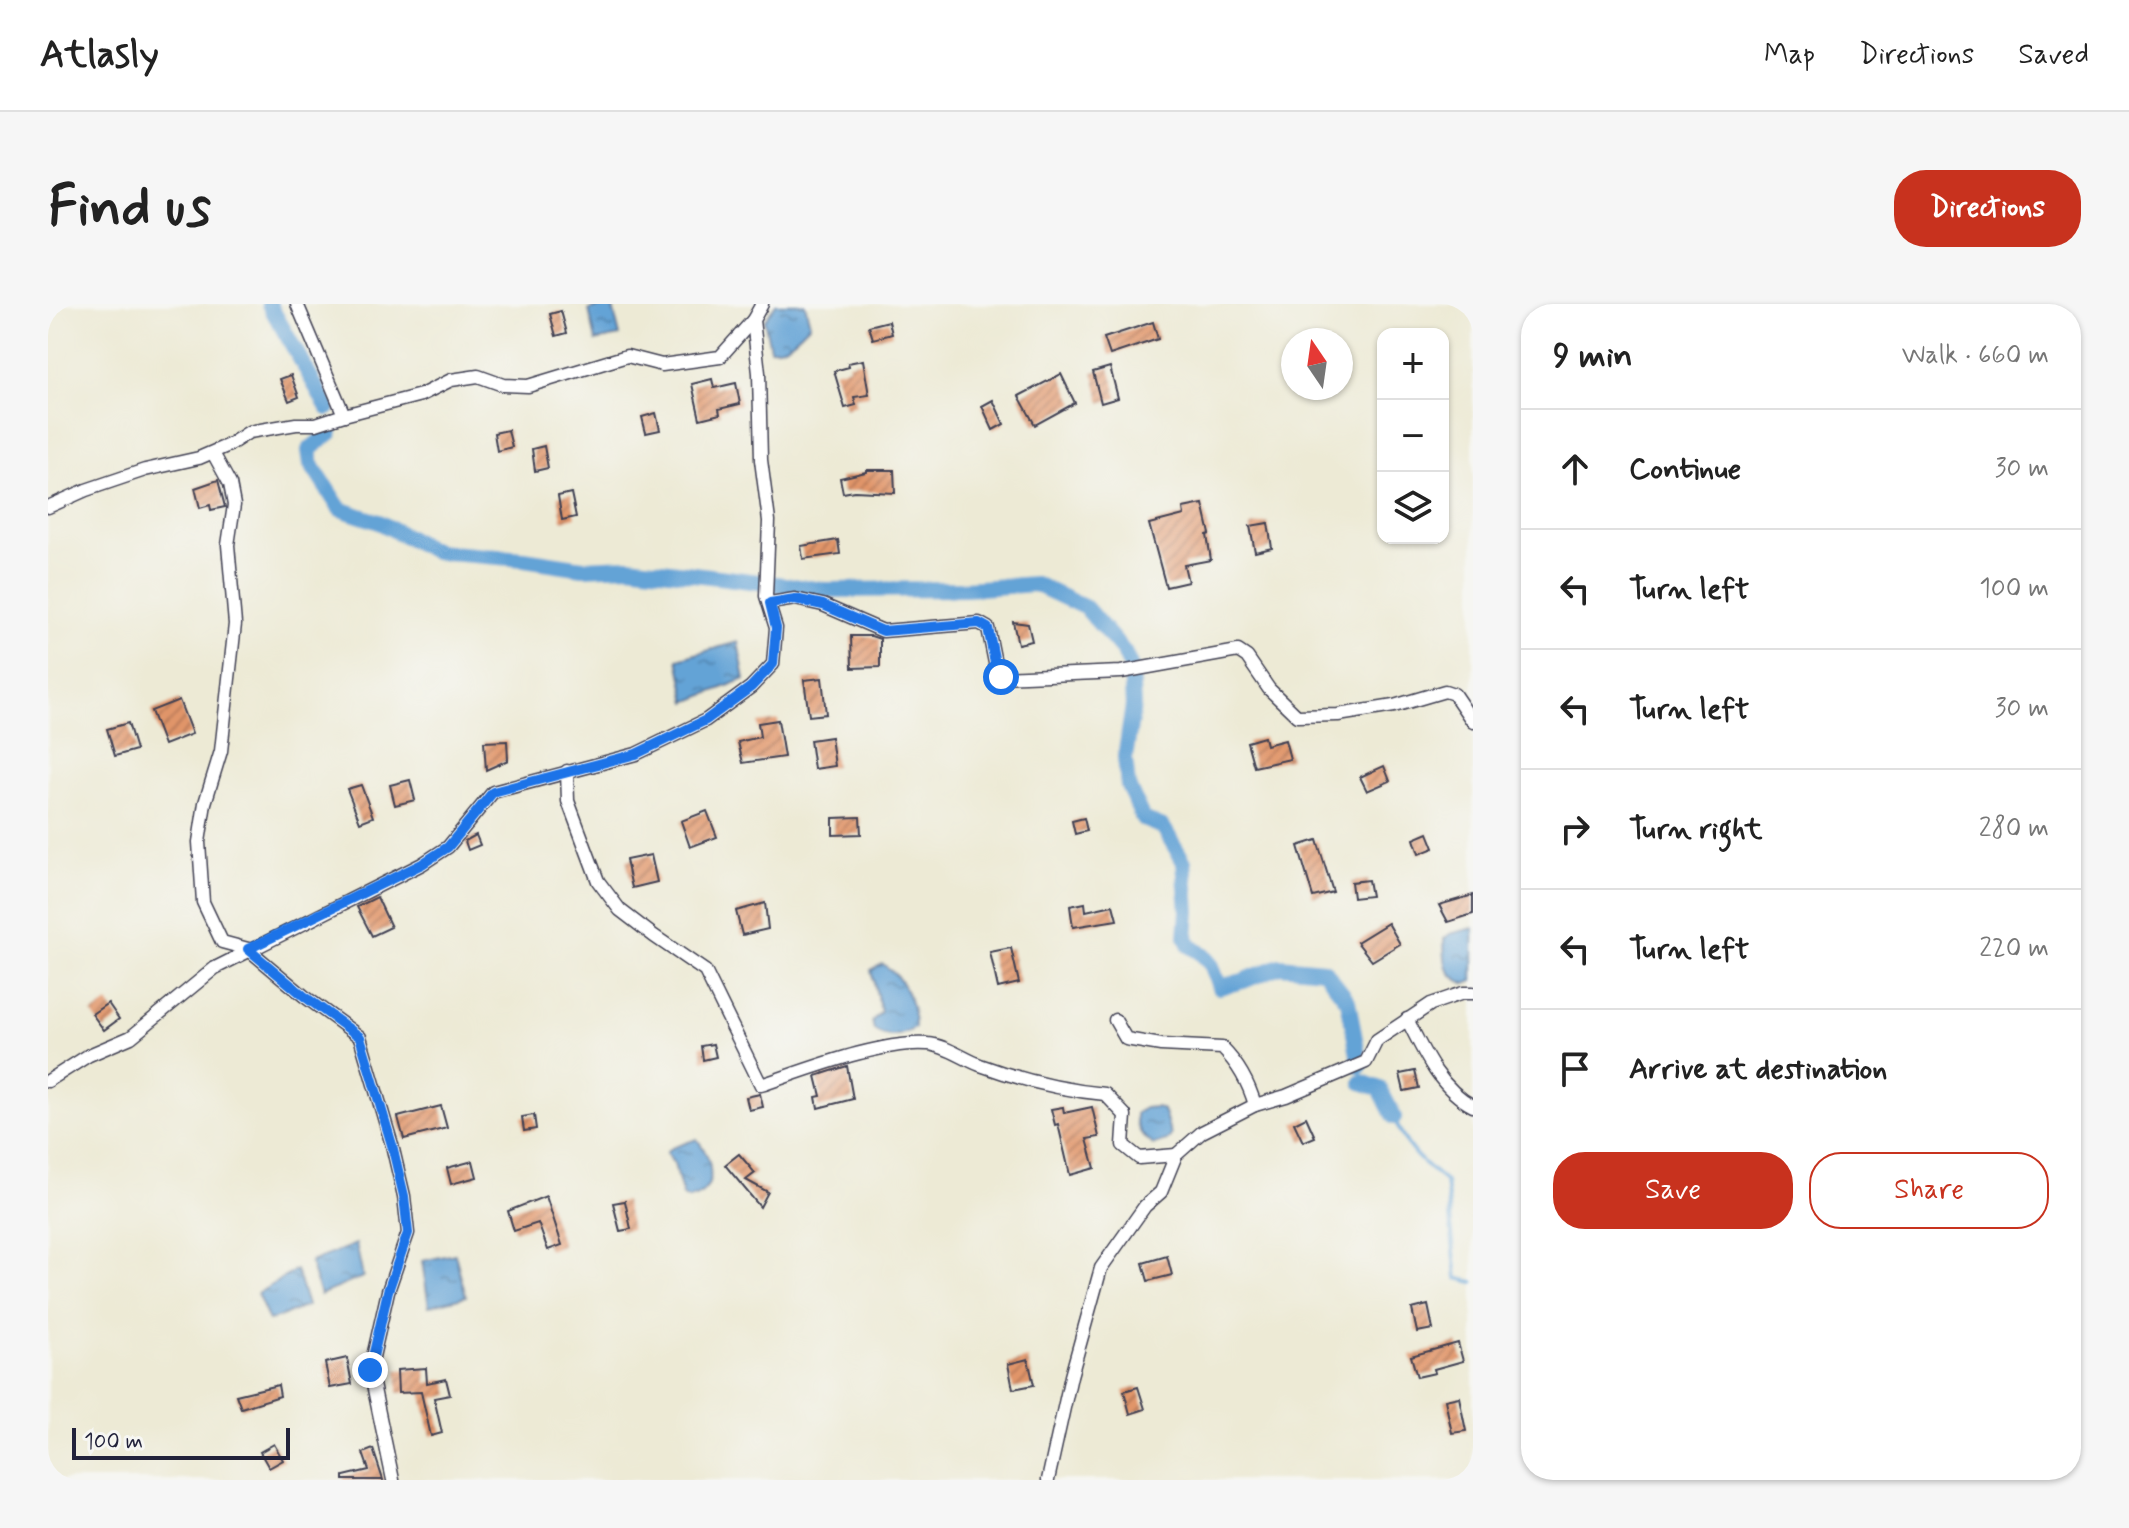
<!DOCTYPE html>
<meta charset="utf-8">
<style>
body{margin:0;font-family:Mynerve,sans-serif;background:#f6f6f6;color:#222}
.controls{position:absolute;right:24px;top:24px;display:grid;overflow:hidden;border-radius:16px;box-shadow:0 2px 6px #0004}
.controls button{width:72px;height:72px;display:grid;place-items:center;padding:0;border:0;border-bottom:2px solid #e0e0e0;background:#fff;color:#222;font:40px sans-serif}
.compass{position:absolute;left:1233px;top:24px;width:72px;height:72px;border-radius:50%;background:#fff;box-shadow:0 2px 6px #0004;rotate:347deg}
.scale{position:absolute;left:24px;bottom:20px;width:218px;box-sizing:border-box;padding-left:8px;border:4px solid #22223b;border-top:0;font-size:22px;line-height:28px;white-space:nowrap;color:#22223b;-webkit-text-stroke:6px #f6f6f2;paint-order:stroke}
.stop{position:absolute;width:24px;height:24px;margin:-18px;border:6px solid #1a73e8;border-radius:50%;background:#fff}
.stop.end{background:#1a73e8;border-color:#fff;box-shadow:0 2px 8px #0008}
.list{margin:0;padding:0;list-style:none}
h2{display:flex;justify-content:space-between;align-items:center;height:104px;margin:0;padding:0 32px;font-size:34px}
h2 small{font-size:26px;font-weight:400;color:#767676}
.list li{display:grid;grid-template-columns:52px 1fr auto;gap:24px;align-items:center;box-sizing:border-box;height:120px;padding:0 32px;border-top:2px solid #e0e0e0}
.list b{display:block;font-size:30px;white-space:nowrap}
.list em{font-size:26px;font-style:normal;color:#767676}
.actions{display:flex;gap:16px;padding:24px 32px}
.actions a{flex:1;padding:18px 0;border:2px solid #c8321e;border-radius:32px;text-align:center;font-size:28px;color:#c8321e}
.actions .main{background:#c8321e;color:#fff}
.icon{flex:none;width:44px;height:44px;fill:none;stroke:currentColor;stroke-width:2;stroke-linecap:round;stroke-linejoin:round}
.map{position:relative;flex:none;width:1425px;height:1176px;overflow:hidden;border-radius:32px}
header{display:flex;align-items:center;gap:48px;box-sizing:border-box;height:112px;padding:0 40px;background:#fff;border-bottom:2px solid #e0e0e0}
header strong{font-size:38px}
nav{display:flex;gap:44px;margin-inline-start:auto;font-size:28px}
.intro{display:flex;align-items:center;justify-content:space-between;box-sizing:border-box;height:192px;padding:0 48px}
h1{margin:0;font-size:56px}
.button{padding:20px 36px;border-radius:32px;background:#c8321e;color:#fff;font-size:28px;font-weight:700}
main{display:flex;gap:48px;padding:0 48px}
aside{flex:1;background:#fff;border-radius:32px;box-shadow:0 2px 6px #0004}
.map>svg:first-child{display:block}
.water{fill:url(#water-ripples);stroke:#426288;stroke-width:2}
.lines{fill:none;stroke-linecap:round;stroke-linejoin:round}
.stream{stroke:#63a3d6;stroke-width:4}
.canal{stroke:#63a3d6;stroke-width:16}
.building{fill:url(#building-hatch)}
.street-casing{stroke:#404052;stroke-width:15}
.street{stroke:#fff;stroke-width:12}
.route{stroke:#1a73e8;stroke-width:10}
</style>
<header>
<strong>Atlasly</strong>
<nav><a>Map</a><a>Directions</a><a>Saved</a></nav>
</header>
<div class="intro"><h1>Find us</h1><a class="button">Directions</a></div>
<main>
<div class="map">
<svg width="1425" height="1176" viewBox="0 0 1425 1176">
<defs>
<pattern id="water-ripples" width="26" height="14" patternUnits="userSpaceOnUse" patternTransform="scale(2)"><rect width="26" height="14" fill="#63a3d6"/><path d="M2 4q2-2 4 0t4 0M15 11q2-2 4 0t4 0" fill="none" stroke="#5184af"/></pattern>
<pattern id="building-hatch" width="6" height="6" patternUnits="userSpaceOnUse" patternTransform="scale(2)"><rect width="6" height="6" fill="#e19569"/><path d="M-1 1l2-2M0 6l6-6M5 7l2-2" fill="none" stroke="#b67958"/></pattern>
</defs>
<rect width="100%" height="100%" fill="#f6f6f2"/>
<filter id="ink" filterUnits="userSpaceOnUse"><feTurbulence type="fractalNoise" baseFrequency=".0125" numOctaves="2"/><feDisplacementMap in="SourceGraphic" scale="16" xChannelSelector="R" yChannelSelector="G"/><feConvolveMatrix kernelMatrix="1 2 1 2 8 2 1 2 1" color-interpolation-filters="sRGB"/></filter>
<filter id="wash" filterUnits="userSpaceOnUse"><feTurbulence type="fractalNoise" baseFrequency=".006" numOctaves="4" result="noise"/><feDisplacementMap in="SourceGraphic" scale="32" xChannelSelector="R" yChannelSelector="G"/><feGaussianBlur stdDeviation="1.8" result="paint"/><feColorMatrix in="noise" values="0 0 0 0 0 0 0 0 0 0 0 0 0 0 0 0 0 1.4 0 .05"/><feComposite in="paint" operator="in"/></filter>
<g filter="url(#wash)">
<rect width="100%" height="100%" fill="#edead5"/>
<g class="water">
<path d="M564,0L572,32L548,37L541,6Z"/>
<path d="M728,0H757L762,20C751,31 738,47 722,44L716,16Z"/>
<path d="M690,338L697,375L639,398L630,355Z"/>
<path d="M1425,624V677L1418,680C1394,669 1397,658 1396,635L1402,630Z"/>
<path d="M835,660C856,674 867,700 867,724C853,732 840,736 826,726L824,717L833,708L823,666Z"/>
<path d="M1108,803L1115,806L1123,831L1119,837L1105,841C1094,833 1087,822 1088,809L1097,804Z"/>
<path d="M649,835C665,855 672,888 640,895L635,892L626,860L618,849L623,844Z"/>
<path d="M308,940L315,973L272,991L262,958Z"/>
<path d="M407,950L418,992L381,1002L374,957Z"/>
<path d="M248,966L259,1002L221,1017L209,990Z"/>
</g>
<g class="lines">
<path class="stream" d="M1346,813C1358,846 1372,857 1398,878L1409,974L1425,978"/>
<g class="canal">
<path d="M221,0L280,104"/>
<path d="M283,128L261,146L263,160L292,205L331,218L387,248L476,255L535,264L581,262L776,286L917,285L987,280L1038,304L1076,348L1083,364L1085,402L1077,454L1080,482L1095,515L1115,523L1136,558L1140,607L1138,633L1142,642L1153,649L1164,662L1171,683L1195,677L1232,662L1276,666L1300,697L1312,762"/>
<path d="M1314,778L1332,785L1346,813"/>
</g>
</g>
<g id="blocks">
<g class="building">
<path d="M513,7L519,29L508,32L502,10Z"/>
<path d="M841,17L844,30L825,35L821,22Z"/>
<path d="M1105,18L1110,35L1062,51L1056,34Z"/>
<path d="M815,56L821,91L806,93L808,101L797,104L786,67L801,63L800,59Z"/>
<path d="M1062,63L1070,94L1053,99L1045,68Z"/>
<path d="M1013,70L1027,99L987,121L971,92Z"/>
<path d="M243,71L251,93L241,97L232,75Z"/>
<path d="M664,75L666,84L688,79L692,100L671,105L672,110L652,115L644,80Z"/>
<path d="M945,96L956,120L945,126L934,102Z"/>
<path d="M608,109L612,126L598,129L594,113Z"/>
<path d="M460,126L464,143L449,147L446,129Z"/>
<path d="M496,142L500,164L487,167L484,145Z"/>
<path d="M818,166H846L847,189L806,187L795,189L792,174L818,168Z"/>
<path d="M170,176L177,203L163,206L162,201L152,204L147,184Z"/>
<path d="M523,189L528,213L514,216L510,192Z"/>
<path d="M1155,200L1162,230L1159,231L1163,256L1136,261L1140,278L1118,283L1101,220L1136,211L1135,204Z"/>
<path d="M1220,219L1224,244L1207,248L1202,222Z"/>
<path d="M790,236L792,250L755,255L753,242Z"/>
<path d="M965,318L980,320L984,337L970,340Z"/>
<path d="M803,332H823L832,335V363L804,364Z"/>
<path d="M774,374L778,410L761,412L756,376Z"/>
<path d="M131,396L144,430L116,441L103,407Z"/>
<path d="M730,416L736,453L695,459L690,438L712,433L710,419Z"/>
<path d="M80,419L88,446L67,452L59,425Z"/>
<path d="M783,433L787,462L766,465L762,436Z"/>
<path d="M1216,433L1218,441L1237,436L1242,455L1206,463L1199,438Z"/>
<path d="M459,437L460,456L438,466L436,438Z"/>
<path d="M1336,462L1342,477L1319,487L1312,473Z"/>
<path d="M362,476L367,496L347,501L342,481Z"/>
<path d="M313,481L325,513L312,518L299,485Z"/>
<path d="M659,507L669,533L642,543L633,517Z"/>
<path d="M812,513L813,530L785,531V514Z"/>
<path d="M1036,514L1039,527L1027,530L1024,517Z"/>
<path d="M1380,529L1386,544L1371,550L1366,535Z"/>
<path d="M428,531L432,541L420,546L417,537Z"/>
<path d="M1269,536L1285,588L1265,593L1250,542Z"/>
<path d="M603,551L609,578L584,584L578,556Z"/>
<path d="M1320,576L1323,592L1305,594L1303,578Z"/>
<path d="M1425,591V610L1400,618L1391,601Z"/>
<path d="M329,593L343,623L324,632L309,603Z"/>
<path d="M717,599L720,625L694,631L688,607Z"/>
<path d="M1037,599L1038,607L1065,601L1069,616L1025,623L1022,602Z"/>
<path d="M1340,619L1352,640L1324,657L1309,638Z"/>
<path d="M963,644L971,679L950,684L942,648Z"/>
<path d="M60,699L71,715L56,726L44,710Z"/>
<path d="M665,740L668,753L655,756L653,742Z"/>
<path d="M799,762L805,795L770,804L768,793L773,792L768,772Z"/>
<path d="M1367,767L1371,784L1356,787L1352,770Z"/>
<path d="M712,790L715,803L701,806L698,793Z"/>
<path d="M393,802L399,824L356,835L350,813Z"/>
<path d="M1015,803L1016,809L1044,803L1051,833L1039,835L1047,864L1022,871L1010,820L1007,821L1003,805Z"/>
<path d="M486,811L488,825L476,827L474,813Z"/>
<path d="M1258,813L1267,833L1255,838L1246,819Z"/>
<path d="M691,850L707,869L698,876L720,888L712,903L677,861Z"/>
<path d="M425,857L429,873L403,880L399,864Z"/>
<path d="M498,892L514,941L500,946L490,919L466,927L460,907Z"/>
<path d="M577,897L583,925L572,927L565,899Z"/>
<path d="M1119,952L1124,971L1100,977L1095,959Z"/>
<path d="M1380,1001L1385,1025L1369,1028L1364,1005Z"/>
<path d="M1410,1039L1415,1057L1386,1065L1387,1069L1369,1073L1363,1052Z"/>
<path d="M299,1054L304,1080L282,1084L277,1059Z"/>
<path d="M980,1055L986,1081L965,1085L960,1060Z"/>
<path d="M378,1064L379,1079L398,1075L402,1091L386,1094L394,1129L383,1132L373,1088L350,1089L349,1066Z"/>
<path d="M230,1081L232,1092L193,1104L188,1091Z"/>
<path d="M1090,1083L1097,1105L1082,1110L1076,1087Z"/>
<path d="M1411,1093L1418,1127L1404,1129L1397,1096Z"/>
<path d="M226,1140L235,1156L221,1164L212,1148Z"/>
<path d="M325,1145L335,1176H296V1172L321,1166L315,1149Z"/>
</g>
</g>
</g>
<g filter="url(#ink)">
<use href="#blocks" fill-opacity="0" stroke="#404052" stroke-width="2"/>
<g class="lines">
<g class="street-casing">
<g id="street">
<path d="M249,0L296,111L373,91L403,76L430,72L455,81L480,82L579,52L614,61L672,53L705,16"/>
<path d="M165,149L182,180L186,201L180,241L187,320L173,447L157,499L151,538L155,598L174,638L200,645L256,692L312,733L344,841L356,892L360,929L340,987L322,1066L345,1176"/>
<path d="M0,203L38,186L97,166L151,154L181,141L201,128L248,120H268L296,111"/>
<path d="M722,299L747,295L775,301L835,327L931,319L940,324L948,364L953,373L1073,368L1190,347L1199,353L1221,385L1249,412L1290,411L1346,402L1397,387L1406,390L1425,418"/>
<path d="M519,467L520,497L550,577L572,606L606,632L657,667L713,781C758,766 834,736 880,740C897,741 916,755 932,761C973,776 1014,786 1057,790L1077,811L1075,841L1091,854L1128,851"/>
<path d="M1359,715C1375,747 1392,785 1425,802"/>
<path d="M1067,716L1078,735L1113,741L1174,744C1190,760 1201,780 1207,801"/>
<path d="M0,777L41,751L83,733L167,664L374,560L400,543L445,488L588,450L658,416L703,383L725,360L728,324L718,292L721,217L713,156L711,69L705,16L714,0"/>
<path d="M1000,1176L1023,1072L1053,964L1097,902L1113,888L1128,851L1154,828L1207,801L1238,792L1318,758L1329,736L1383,700L1415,689H1425"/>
</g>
</g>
<use href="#street" class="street"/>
</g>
</g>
<g class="lines" filter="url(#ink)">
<path class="route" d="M322,1066L340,987L360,929L356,892L344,841L312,733L256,692L200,645L374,560L400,543L445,488L588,450L658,416L703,383L725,360L728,324L722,299L747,295L775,301L835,327L931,319L940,324L948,364L953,373"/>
</g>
</svg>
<div class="controls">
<button>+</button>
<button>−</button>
<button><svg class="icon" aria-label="layers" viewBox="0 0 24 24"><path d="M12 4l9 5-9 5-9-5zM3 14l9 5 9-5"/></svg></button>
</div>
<svg class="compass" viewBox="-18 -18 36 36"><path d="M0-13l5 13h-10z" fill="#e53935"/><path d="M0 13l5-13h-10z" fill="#767676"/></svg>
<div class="scale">100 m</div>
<div class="stop" style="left:953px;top:373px"></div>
<div class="stop end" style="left:322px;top:1066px"></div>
</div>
<aside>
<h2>9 min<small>Walk · 660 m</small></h2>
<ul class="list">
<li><svg class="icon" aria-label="ahead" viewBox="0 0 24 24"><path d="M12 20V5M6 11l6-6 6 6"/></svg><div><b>Continue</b></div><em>30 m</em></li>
<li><svg class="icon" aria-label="left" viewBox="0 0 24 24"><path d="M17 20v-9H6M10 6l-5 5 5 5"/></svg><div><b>Turn left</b></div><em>100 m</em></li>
<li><svg class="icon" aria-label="left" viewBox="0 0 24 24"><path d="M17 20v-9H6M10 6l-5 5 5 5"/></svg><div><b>Turn left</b></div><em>30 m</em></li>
<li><svg class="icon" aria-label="right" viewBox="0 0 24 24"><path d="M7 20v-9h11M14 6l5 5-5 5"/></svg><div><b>Turn right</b></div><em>280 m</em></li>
<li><svg class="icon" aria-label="left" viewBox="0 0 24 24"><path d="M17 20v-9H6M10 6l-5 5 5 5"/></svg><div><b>Turn left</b></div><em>220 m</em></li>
<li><svg class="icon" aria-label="arrive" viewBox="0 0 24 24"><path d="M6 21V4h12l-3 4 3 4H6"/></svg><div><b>Arrive at destination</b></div></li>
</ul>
<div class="actions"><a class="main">Save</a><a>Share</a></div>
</aside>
</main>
